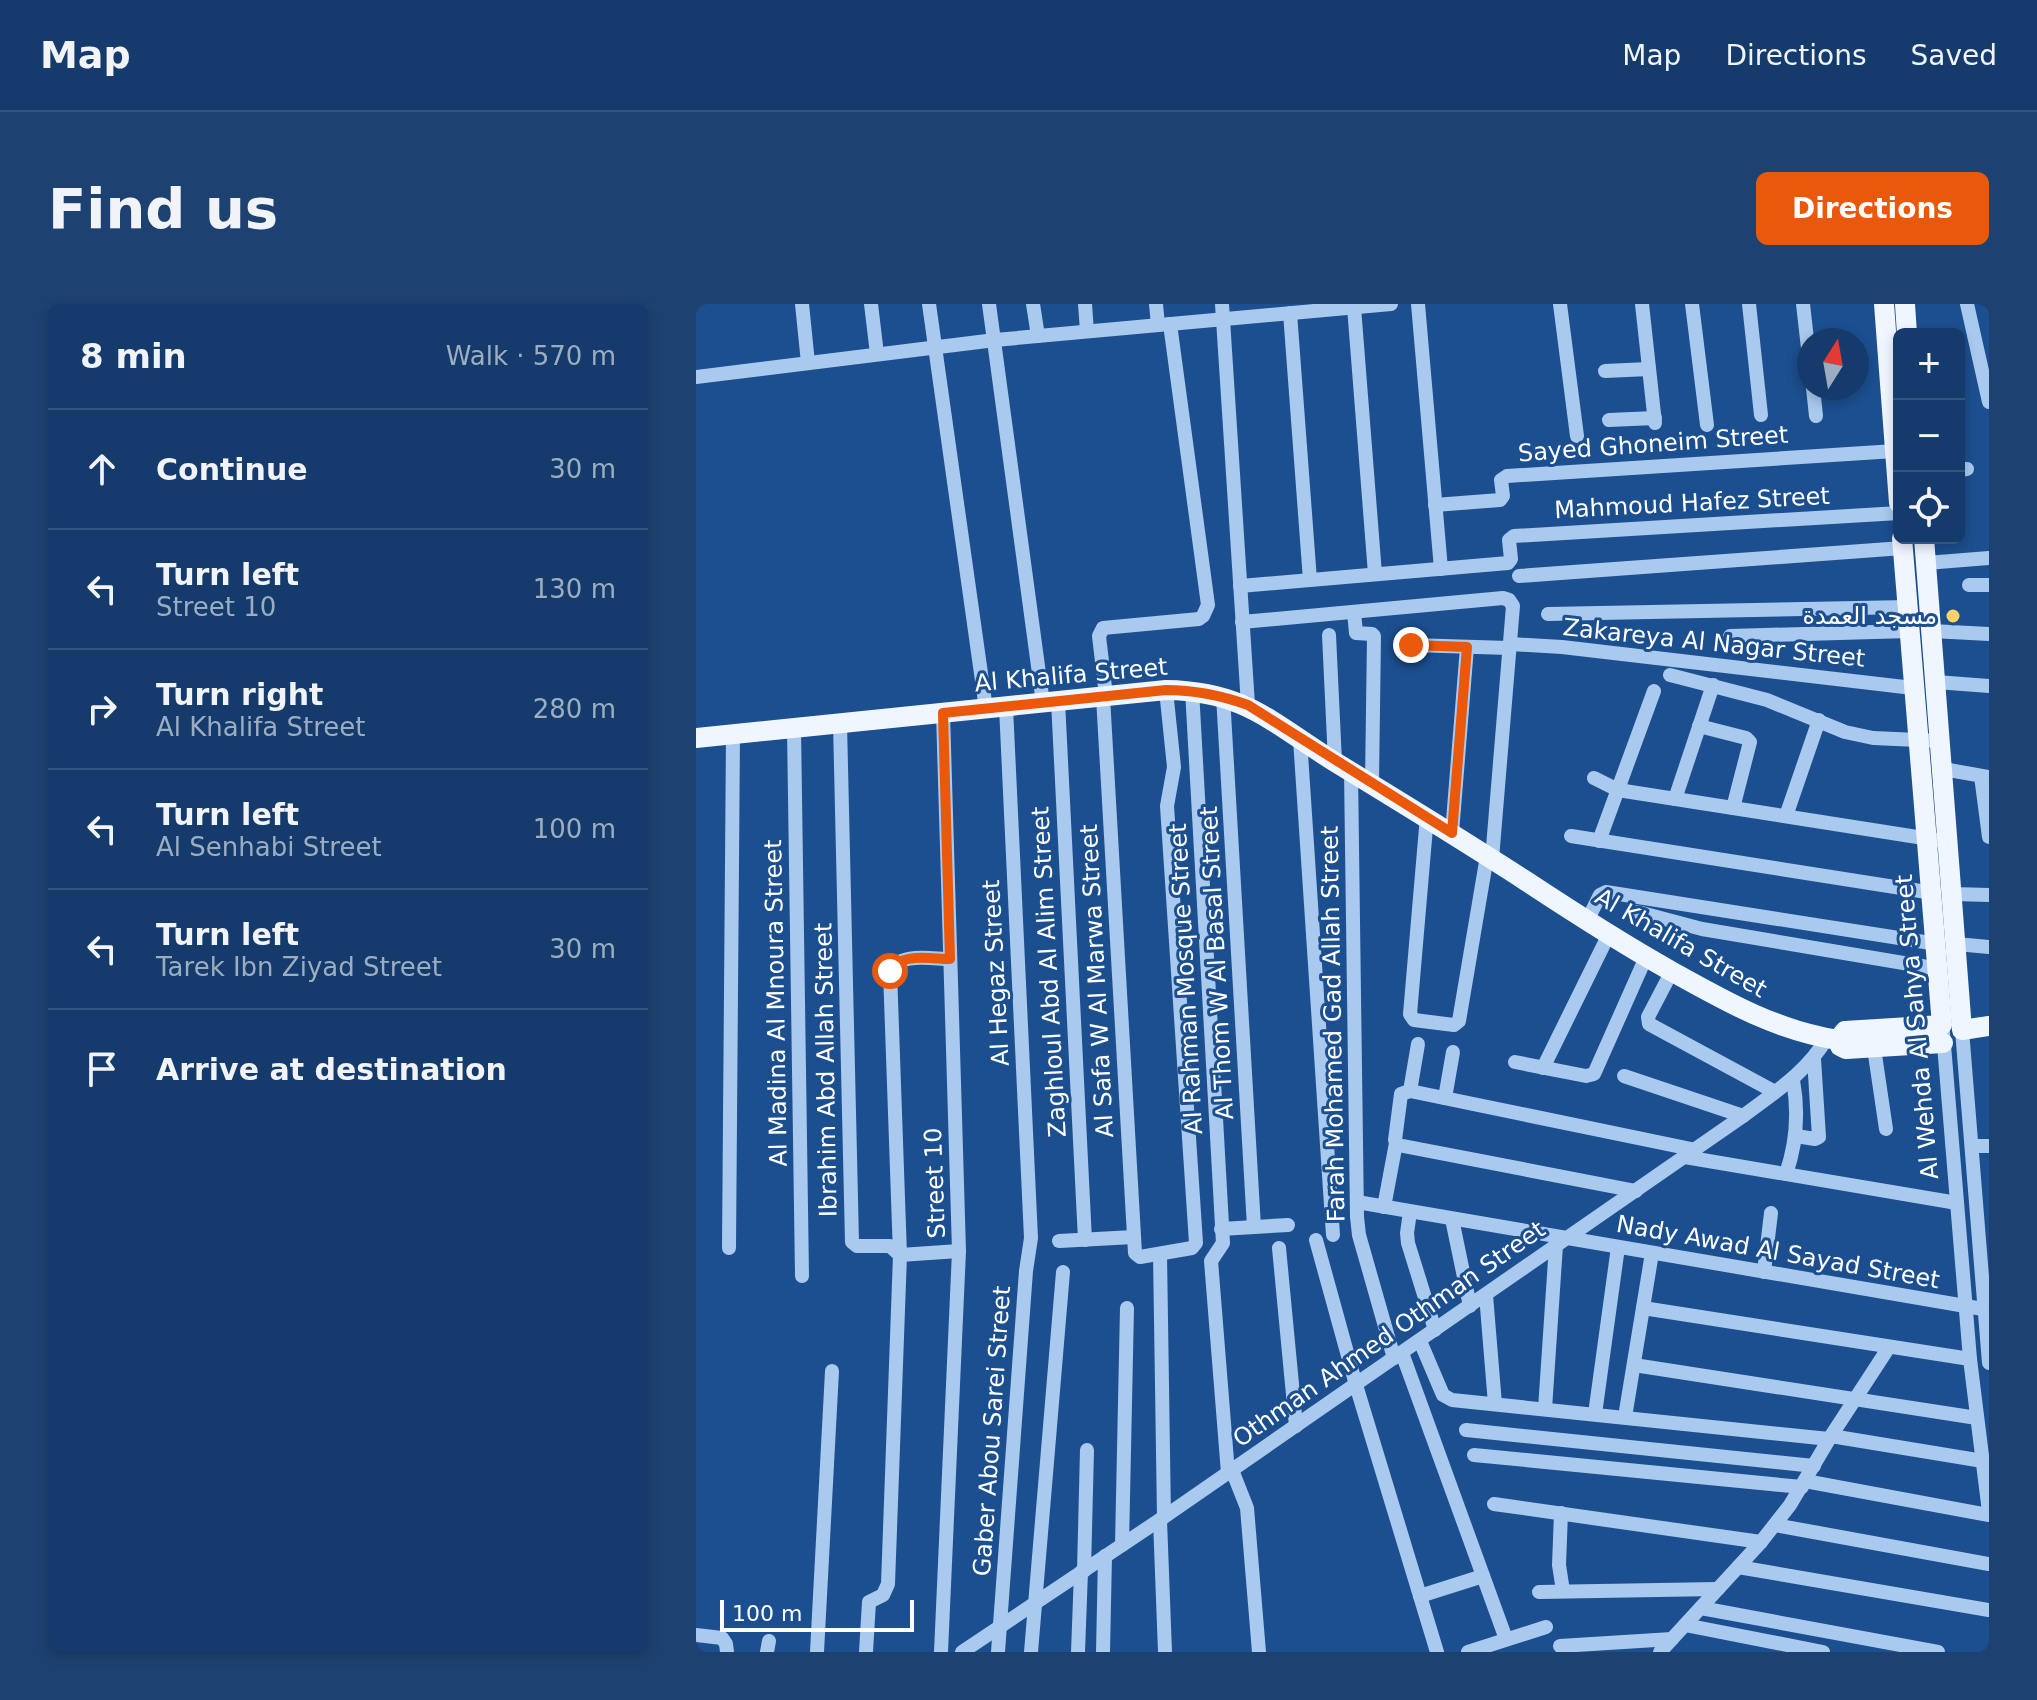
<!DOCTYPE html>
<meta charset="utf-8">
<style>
body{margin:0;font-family:"DejaVu Sans",Vazirmatn,sans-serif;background:#1d4271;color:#f1f3f6}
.controls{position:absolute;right:24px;top:24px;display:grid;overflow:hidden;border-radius:12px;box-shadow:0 4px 12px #0003}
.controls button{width:72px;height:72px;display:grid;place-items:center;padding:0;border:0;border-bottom:2px solid #33557e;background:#143b6b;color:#f1f3f6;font:40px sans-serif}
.compass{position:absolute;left:1101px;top:24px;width:72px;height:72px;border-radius:50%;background:#143b6b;box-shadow:0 4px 12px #0003;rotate:11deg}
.scale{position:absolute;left:24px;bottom:20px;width:194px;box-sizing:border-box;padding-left:8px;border:4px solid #fff;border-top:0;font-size:22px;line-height:28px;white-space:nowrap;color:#fff;-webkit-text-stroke:6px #1b4f8f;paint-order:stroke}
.stop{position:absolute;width:24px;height:24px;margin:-18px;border:6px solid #ea580c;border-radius:50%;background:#fff}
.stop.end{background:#ea580c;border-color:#fff;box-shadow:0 2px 8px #0008}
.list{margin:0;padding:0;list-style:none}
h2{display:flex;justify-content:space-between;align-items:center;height:104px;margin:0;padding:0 32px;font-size:34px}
h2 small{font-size:26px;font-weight:400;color:#9dadc1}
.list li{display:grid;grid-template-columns:52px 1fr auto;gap:24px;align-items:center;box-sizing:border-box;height:120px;padding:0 32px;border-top:2px solid #33557e}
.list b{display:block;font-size:30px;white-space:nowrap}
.list p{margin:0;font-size:26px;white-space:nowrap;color:#9dadc1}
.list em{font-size:26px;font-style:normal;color:#9dadc1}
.icon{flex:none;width:44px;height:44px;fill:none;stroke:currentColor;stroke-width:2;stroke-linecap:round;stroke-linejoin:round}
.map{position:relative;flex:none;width:1293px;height:1348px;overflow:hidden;border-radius:12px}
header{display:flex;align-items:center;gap:48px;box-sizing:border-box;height:112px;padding:0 40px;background:#143b6b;border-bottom:2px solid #33557e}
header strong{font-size:38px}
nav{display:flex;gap:44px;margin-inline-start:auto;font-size:28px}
.intro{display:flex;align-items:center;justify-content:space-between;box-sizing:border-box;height:192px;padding:0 48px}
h1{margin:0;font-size:56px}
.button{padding:20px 36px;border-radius:12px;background:#ea580c;color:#fff;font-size:28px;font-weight:700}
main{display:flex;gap:48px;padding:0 48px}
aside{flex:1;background:#143b6b;border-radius:12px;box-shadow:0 4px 12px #0003}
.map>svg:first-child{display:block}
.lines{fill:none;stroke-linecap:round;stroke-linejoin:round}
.minor{stroke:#a9c9ee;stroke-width:14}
.major{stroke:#f0f6ff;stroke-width:20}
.route{stroke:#ea580c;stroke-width:10}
.poi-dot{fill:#ffd166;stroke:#1b4f8f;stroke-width:3}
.labels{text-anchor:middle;stroke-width:6;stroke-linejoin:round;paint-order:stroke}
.street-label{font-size:24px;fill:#fff;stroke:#1b4f8f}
.poi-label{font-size:24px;fill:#fff;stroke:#1b4f8f;text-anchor:end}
</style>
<header>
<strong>Map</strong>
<nav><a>Map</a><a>Directions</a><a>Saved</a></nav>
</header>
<div class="intro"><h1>Find us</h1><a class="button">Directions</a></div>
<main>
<aside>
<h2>8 min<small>Walk · 570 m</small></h2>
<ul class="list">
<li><svg class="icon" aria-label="ahead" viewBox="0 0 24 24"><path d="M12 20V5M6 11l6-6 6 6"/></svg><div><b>Continue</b></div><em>30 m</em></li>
<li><svg class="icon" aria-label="left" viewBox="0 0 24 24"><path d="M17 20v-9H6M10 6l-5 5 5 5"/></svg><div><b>Turn left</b><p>Street 10</p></div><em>130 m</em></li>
<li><svg class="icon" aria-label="right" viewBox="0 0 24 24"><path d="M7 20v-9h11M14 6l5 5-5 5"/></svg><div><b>Turn right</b><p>Al Khalifa Street</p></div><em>280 m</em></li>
<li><svg class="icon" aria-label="left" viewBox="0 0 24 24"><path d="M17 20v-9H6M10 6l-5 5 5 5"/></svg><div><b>Turn left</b><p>Al Senhabi Street</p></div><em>100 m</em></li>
<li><svg class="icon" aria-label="left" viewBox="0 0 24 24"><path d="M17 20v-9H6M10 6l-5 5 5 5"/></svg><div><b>Turn left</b><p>Tarek Ibn Ziyad Street</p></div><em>30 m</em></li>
<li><svg class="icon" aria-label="arrive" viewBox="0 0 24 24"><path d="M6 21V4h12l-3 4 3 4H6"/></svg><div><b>Arrive at destination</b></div></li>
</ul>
</aside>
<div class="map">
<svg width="1293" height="1348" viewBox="0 0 1293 1348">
<rect width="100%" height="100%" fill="#1b4f8f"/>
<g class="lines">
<g class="minor">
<path d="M106,0L112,59"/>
<path d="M175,0L181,50"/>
<path d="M233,0L290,405"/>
<path d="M293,0L347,399"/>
<path d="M337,0L342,32"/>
<path d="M389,0L391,27"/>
<path d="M460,0L462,21"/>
<path d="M526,0L552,401"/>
<path d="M722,0L745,265"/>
<path d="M864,0L881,132"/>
<path d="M946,0L959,119"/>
<path d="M996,0L1011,121"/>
<path d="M1053,0L1065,111"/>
<path d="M1107,0L1113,53"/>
<path d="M1271,0L1293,98"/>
<path d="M658,3L679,270"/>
<path d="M594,9L614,276"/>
<path d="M909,67L953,65"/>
<path d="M0,73L299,36L695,0"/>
<path d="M1117,84L1120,112"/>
<path d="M913,116L959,114"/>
<path d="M1263,166L1271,165"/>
<path d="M739,201L804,196L807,192L805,176L811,172L1199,147"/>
<path d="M1230,259L1293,254"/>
<path d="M823,272L1207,244"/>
<path d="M1273,281H1293"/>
<path d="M544,282L812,259L815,255L813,236L818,232L1203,209"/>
<path d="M658,308L660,329L676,330L678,332L676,479"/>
<path d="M852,310L1212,303"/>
<path d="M546,318L807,294L813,296L817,302L796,555"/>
<path d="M1236,327L1293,330"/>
<path d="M633,331L639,458"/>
<path d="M1034,332L1214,327"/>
<path d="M814,340L866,343L1217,384"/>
<path d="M715,341L813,344"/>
<path d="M974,371L1071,396L1149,428L1177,434L1245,437"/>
<path d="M1240,378L1293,382"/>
<path d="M496,386L527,939L515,957L532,1169"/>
<path d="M410,392L403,332L407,324L503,315L507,312L512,301L474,20"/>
<path d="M527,392L558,923"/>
<path d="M407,393L439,949L444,953L496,944L500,939L471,502L478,463L470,386"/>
<path d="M362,397L389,936"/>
<path d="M144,419L156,938L161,942H194L204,951"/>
<path d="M1003,422L1050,434L1054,438L1037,504"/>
<path d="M98,424L106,972"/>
<path d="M604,435L637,931"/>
<path d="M1247,465L1293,473"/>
<path d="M655,467L661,913L663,931L698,1054"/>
<path d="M1285,472L1293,533"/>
<path d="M898,474L922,486L1253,538"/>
<path d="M979,495L1017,381"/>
<path d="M731,512L714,710L718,716L758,721L763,717L791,552"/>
<path d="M1090,512L1123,416"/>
<path d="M756,529L771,343"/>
<path d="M875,532L1237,589"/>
<path d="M903,537L958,387"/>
<path d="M1257,590L1293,591"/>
<path d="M942,608L1006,625L1243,665"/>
<path d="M891,617L904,591L910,588L1241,640"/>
<path d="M1260,640L1293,643"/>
<path d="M976,667L952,713L953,720L1079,788"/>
<path d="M1266,726L1293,1059"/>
<path d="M1247,729L1274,1055L1293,1208"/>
<path d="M1178,744L1190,825"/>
<path d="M819,758L890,772L898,770L950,653"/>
<path d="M847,764L913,630"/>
<path d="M928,772L1047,812"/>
<path d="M714,787L705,790L699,836L702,841L940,887"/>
<path d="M714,787L1000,846"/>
<path d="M714,787L722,740"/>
<path d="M749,794L757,748"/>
<path d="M1100,832L1119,835L1123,833L1118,755"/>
<path d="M1276,842H1293"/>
<path d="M989,853L1261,899"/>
<path d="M1090,870C1101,838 1103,809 1097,776"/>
<path d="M661,898L1287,1005"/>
<path d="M688,903L700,839"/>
<path d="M714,908L711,929L712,939L739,1026"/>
<path d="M756,915L774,1002"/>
<path d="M525,925L592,921"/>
<path d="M620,936L660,1081L741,1348"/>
<path d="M363,937L438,933"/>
<path d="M33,944L37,430"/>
<path d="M583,944L600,1122"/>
<path d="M464,950L468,1213"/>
<path d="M204,951L263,947"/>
<path d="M1068,968L1075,909"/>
<path d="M790,991L799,1100"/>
<path d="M947,1004L1274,1055"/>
<path d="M724,1037L747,1091L756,1096L1133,1135"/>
<path d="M706,1049L810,1335"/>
<path d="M938,1061L1281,1114"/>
<path d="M849,1105L860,941"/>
<path d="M899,1110L922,943"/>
<path d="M929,1113L956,949"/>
<path d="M770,1126L1118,1162"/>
<path d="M1135,1132L1287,1157"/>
<path d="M778,1151L1106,1183"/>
<path d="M536,1166L551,1204L563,1348"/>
<path d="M1109,1177L1293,1211"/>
<path d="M798,1200L1065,1238"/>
<path d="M865,1209L863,1261L867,1287"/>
<path d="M464,1216L469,1348"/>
<path d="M1079,1221L1293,1260"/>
<path d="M426,1241L431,1004"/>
<path d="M1042,1263L1293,1306"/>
<path d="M388,1267L391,1146"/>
<path d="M843,1288L1022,1285"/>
<path d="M724,1292L787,1272"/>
<path d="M1005,1304L1242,1348"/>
<path d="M989,1321L1127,1348"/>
<path d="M0,1331L26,1334L30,1340L31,1348"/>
<path d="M864,1342L976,1335"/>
<path d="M71,1348L73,1337"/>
<path d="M121,1348L136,1067"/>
<path d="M170,1348L173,1298L187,1291L192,1280L204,951L194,667C203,648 236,655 254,655"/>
<path d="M245,1348L263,947L247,409"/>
<path d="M266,1348L468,1213L1047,812C1080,787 1109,770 1131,734"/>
<path d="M302,1348L330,967L335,934L310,403"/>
<path d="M335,1348L367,968"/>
<path d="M382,1348L385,1268"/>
<path d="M407,1348L409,1252"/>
<path d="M772,1348L850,1323"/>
<path d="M964,1348L1065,1238L1094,1201L1135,1132L1193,1043"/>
</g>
<g class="major">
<path d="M1188,0L1203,199"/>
<path d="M1209,0L1211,30"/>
<path d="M1228,234L1266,726L1293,722"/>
<path d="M0,434L470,386C549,387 576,419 639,458C703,497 767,536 830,577C877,608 925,639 975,667C1029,697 1079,726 1142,736L1144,742L1150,745L1247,739"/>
<path d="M1142,736L1149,727L1246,721L1206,234"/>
</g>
</g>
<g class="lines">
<path class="route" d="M194,667C204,648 235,655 254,655L247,409L470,386C499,386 524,391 552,401L756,529L771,343L715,341"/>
</g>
<circle class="poi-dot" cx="1257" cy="312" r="8"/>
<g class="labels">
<g class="street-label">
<text transform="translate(957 140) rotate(-4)" y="8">Sayed Ghoneim Street</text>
<text transform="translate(996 199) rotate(-3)" y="8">Mahmoud Hafez Street</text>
<text transform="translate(1018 339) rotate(6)" y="8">Zakareya Al Nagar Street</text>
<text transform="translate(375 371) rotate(-5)" y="8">Al Khalifa Street</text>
<text transform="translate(985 639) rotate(30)" y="8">Al Khalifa Street</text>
<text transform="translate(521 659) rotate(-93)" y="8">Al Thom W Al Basal Street</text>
<text transform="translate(353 668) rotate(-93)" y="8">Zaghloul Abd Al Alim Street</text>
<text transform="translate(300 669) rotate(-93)" y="8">Al Hegaz Street</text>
<text transform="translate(490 675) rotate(-93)" y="8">Al Rahman Mosque Street</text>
<text transform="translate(401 677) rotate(-93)" y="8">Al Safa W Al Marwa Street</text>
<text transform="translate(80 699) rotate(-91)" y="8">Al Madina Al Mnoura Street</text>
<text transform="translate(637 720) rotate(-91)" y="8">Farah Mohamed Gad Allah Street</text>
<text transform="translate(1221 723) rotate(-95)" y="8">Al Wehda Al Sahya Street</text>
<text transform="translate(130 766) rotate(-91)" y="8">Ibrahim Abd Allah Street</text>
<text transform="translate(239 879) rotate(-92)" y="8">Street 10</text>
<text transform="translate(1082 948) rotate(10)" y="8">Nady Awad Al Sayad Street</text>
<text transform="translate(693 1030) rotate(-35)" y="8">Othman Ahmed Othman Street</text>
<text transform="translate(296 1127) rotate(-86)" y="8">Gaber Abou Sarei Street</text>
</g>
<g class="poi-label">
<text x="1241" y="320">مسجد العمدة</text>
</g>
</g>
</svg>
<div class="controls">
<button>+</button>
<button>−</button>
<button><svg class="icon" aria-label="locate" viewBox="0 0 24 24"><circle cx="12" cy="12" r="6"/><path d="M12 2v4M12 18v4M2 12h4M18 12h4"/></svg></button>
</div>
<svg class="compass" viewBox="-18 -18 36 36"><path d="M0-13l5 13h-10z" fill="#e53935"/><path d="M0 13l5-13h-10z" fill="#9dadc1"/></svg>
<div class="scale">100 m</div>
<div class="stop" style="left:194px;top:667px"></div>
<div class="stop end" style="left:715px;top:341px"></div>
</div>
</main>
